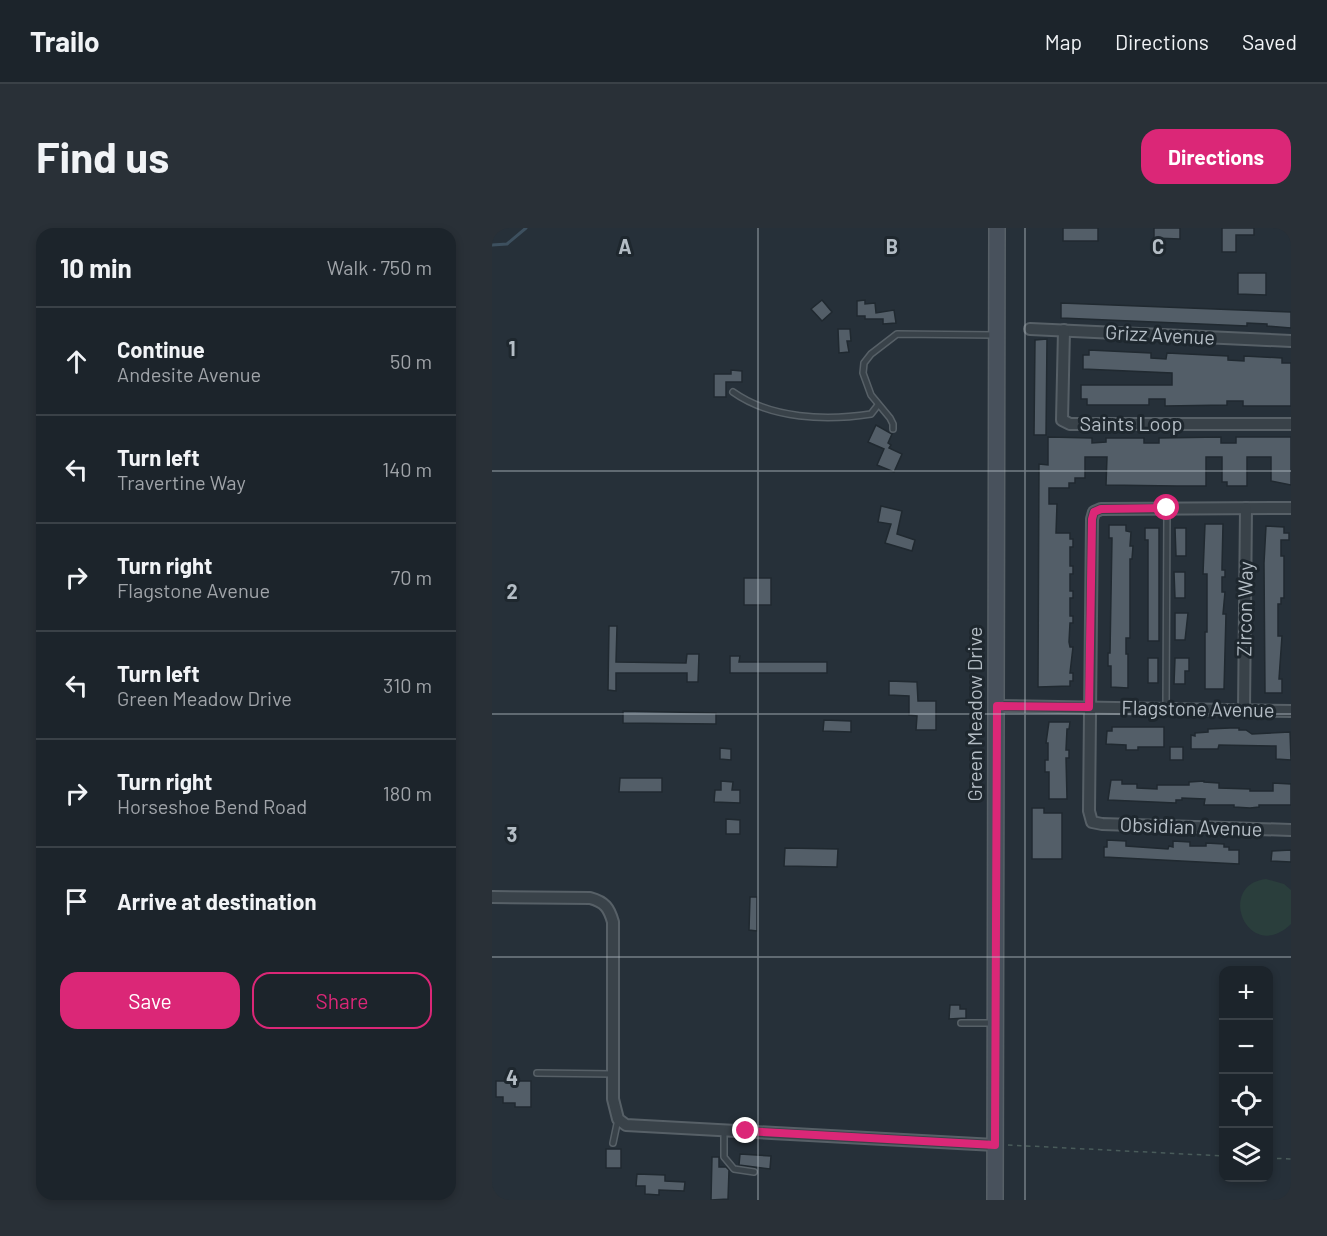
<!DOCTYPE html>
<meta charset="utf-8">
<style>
body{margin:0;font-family:Barlow,sans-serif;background:#293037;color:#f1f3f6}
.controls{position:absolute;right:18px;bottom:18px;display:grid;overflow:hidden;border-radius:12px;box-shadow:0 3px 9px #0003}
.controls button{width:54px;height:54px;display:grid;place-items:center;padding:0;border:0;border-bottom:2px solid #3a4147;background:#1c242b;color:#f1f3f6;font:30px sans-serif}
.stop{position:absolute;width:18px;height:18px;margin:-14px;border:4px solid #db2777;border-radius:50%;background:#fff}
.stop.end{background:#db2777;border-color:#fff;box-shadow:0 2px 6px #0008}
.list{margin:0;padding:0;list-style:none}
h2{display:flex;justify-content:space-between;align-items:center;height:78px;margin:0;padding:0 24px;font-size:26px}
h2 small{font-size:20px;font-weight:400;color:#a0a4a9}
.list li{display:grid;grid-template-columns:39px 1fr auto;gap:18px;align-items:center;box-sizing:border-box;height:108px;padding:0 24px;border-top:2px solid #3a4147}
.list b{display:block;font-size:22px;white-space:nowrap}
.list p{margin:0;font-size:20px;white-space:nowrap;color:#a0a4a9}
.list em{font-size:20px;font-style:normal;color:#a0a4a9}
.actions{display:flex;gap:12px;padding:18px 24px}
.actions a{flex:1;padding:14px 0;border:2px solid #db2777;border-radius:18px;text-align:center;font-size:21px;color:#db2777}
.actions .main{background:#db2777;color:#fff}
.icon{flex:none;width:33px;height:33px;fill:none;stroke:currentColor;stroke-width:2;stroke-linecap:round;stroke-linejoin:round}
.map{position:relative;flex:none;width:799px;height:972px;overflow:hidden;border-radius:18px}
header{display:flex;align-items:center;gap:36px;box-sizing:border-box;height:84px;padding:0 30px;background:#1c242b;border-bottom:2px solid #3a4147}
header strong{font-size:28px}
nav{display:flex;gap:33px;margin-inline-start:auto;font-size:21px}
.intro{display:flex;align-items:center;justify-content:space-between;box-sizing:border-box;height:144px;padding:0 36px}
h1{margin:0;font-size:42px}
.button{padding:15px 27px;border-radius:18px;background:#db2777;color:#fff;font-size:21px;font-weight:700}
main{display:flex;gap:36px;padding:0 36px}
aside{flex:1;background:#1c242b;border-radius:18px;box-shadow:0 3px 9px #0003}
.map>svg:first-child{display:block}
.green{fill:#2a3e3c}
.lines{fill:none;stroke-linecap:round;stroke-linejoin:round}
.stream{stroke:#3d505f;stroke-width:3}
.building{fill:#535e68;stroke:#202930;stroke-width:1.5}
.service-casing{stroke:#576067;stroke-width:8}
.minor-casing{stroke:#576067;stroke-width:14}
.secondary-casing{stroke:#576067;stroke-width:18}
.path{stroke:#495b5a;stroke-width:1.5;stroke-dasharray:4.5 4.5;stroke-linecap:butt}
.service{stroke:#394249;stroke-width:5}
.minor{stroke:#394249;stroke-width:10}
.secondary{stroke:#48515c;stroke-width:15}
.route{stroke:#db2777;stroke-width:8}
.grid{fill:none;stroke:#b4bdc5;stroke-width:1.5;stroke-opacity:0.55}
.labels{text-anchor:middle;stroke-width:6;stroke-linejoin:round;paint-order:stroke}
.street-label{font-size:20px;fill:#b4bdc5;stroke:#1e272e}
.grid-label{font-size:20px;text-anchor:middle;font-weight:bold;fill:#b4bdc5;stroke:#1e272e;stroke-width:6;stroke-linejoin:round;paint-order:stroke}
</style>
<header>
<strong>Trailo</strong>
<nav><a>Map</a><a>Directions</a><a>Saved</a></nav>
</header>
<div class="intro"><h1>Find us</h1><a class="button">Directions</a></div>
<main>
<aside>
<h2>10 min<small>Walk · 750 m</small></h2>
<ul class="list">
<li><svg class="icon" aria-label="ahead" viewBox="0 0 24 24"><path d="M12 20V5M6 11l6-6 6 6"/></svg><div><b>Continue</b><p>Andesite Avenue</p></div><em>50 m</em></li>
<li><svg class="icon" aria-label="left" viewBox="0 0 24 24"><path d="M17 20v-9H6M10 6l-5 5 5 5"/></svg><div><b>Turn left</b><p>Travertine Way</p></div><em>140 m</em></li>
<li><svg class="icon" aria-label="right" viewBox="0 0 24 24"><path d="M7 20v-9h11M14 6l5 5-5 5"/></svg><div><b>Turn right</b><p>Flagstone Avenue</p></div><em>70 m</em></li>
<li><svg class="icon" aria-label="left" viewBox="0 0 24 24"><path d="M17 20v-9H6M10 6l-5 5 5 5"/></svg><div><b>Turn left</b><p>Green Meadow Drive</p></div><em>310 m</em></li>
<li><svg class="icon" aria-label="right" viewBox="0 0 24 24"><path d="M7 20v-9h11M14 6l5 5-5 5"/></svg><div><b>Turn right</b><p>Horseshoe Bend Road</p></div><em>180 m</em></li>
<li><svg class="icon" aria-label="arrive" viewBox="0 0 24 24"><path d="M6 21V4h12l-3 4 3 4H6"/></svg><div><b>Arrive at destination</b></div></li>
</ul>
<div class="actions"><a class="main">Save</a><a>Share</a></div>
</aside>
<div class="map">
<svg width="799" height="972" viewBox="0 0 799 972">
<rect width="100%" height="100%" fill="#263039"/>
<path class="green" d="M774,651L792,656L799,662V696C756,737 723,657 774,651Z"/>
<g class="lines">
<path class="stream" d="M0,17L15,16L34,0"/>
</g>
<g class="building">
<rect x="571" y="0" width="35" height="13"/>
<path d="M662,0H688V11L662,10Z"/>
<path d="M730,0H762V7H744V24H730Z"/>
<path d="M746,45H774V67L746,66Z"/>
<path d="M330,72L340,84L330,93L319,81Z"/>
<path d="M373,72V76L383,75L384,85L402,82L404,95L391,96V91H373V88H365V73Z"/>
<path d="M569,75L799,84V100L775,98V96L755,95V98L569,90Z"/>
<path d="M346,101H358L359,113H355L357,124L347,125Z"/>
<path d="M555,111L554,207H542L543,112Z"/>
<path d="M597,122L659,125V130L674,131L675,125L736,128V132L752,133V128L790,130V135H799V178H751V173H735V177L673,178V171H657V177H595V171H589V157H680V145L591,141V127H597Z"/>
<path d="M239,142L250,143V154H234V169H222V146H239Z"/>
<path d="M384,197L400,206L396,215L399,217L397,220L410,226L402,244L385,237L392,221L376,214Z"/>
<path d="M556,209L600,210V215L614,214V210H652V215H667V210L729,209V215H744V209H799V257L779,253V229H755V258H735V254H730V229H714V258H685L614,257L615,229H593V250H583V255H577V260H557V276H565L564,305H578V311H581V319H578V338H581V346H578V363H581V370H578V388H581V395H578L577,414L578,419H581L578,445H581V453H578V458L546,459L547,236L556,237Z"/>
<path d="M389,278L410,283L405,306L423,312L420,323L393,315L399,296L386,294Z"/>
<path d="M713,296H731L730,339V342H733V349H730V364H733L731,386H734L732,461H713V404H715V346H711Z"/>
<path d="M617,297H634V303L639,304L638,318H641L640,331H638V410H634V426H636V460L619,459V438H616V425H618L620,310H617Z"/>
<path d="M774,298L792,299V305H797V312H789V328H792V370H789V376H786V408H790L787,451H790V465H773L772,335Z"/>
<path d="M653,300H667V413H656V312H653Z"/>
<path d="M683,300H694V328H684Z"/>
<path d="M682,344H693V370H683Z"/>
<rect x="252" y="350" width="27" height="27"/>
<path d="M683,385H696L693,412H683Z"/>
<path d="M117,398H125L124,434L194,435L195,426H207L206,454H195V445H124V463L116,462Z"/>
<path d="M238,428H248L247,434H335V445H238Z"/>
<rect x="656" y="430" width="10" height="25"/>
<path d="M683,430H697V443H693V456H682Z"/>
<path d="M397,453L425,454L426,473H444V502H424L425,488L417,487V468L397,467Z"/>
<path d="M131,483L224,485V496L131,495Z"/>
<path d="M332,492L359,493V504L331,503Z"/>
<path d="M557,494H578L577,501H575L574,522H577V530H574L575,571H557V544H553V532H556V515H554Z"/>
<path d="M620,499H672V519H646V522H634V517L614,516L615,503H620Z"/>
<path d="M738,500H747V502H754L760,506L798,504L799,532L784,531V518L727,517L726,521H699V507L703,508V505L716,504V501Z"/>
<rect x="678" y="519" width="13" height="13"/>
<path d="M228,520L239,521V532L228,531Z"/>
<path d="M128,550H170V564H127Z"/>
<path d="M619,552H630V556H645V560L665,561V557H697V554L712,553V554L727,555V560L758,561V563H781V555L799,556V577H767V579L758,580L742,579V577H712L713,571L690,570V572H684V575L616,572Z"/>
<path d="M229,553L241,554L240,562H248V575L222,574L223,562H229Z"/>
<path d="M540,580H552V585H570V631H540Z"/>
<path d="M234,591L248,592V606H234Z"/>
<path d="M615,612L634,613V618L676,621L677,618L681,619V613L698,614V618H714V615L732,616V619H737V622H747V636L612,629V619H615Z"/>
<path d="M293,620L346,621L345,639L292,638Z"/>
<path d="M799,622V634L779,633L780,623Z"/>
<path d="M258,669H265V703L257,702Z"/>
<path d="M458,777H468V781H474V790L457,791Z"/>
<path d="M4,853H39V879H23V875H11V869H4Z"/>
<rect x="114" y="921" width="15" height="19"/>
<path d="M248,926L279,928L278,941L247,937Z"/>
<path d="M220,929H227V939H234L237,942L236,971L219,972Z"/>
<path d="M145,946L173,947V953L193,954L192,963L167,962V967L153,966V958H144Z"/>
</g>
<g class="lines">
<g class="service-casing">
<g id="service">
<path d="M241,164C279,191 334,193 379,186L386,177"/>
<path d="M401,201V196L398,190L379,167L371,145L372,135L379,126L405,106L503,107"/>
<path d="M674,481L675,281"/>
<path d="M469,795H502"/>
<path d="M45,845L121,846"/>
<path d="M232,902V929L242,941L262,944"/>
<path d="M121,915L126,891"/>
</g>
</g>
<g class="minor-casing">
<g id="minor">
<path d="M538,101L799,113"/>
<path d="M572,102L570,192L578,196H799"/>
<path d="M799,280L609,281L602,284L600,291L597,583L600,594L610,596L799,602"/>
<path d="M505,478L799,483"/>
<path d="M752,482L754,280"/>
<path d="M0,669L98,670C113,674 117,680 121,694V871L126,891L134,897L503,917"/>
</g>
</g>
<g class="secondary-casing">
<path id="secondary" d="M503,972L505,0"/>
</g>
<g class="path">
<path d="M516,917L732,928"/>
<path d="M776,930L799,931"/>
</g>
<use href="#service" class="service"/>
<use href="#minor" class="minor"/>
<use href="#secondary" class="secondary"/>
</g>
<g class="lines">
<path class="route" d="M254,903L503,917L505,478L597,479L600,291L602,284L609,281L675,280"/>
</g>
<path class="grid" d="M266,0V972M533,0V972M0,243H799M0,486H799M0,729H799"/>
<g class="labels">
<g class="street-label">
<text transform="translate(668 107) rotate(3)" y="7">Grizz Avenue</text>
<text x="639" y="203">Saints Loop</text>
<text transform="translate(753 381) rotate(-89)" y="7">Zircon Way</text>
<text transform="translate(706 481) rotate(1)" y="7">Flagstone Avenue</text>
<text transform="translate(483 486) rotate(-90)" y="7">Green Meadow Drive</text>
<text transform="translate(699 599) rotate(2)" y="7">Obsidian Avenue</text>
</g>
</g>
<g class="grid-label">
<text x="133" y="26">A</text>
<text x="400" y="26">B</text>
<text x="666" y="26">C</text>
<text x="20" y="128">1</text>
<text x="20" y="371">2</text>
<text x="20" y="614">3</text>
<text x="20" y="857">4</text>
</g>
</svg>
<div class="controls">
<button>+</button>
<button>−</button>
<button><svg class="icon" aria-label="locate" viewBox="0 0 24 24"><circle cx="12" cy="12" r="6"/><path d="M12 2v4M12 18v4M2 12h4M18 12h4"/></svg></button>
<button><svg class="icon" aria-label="layers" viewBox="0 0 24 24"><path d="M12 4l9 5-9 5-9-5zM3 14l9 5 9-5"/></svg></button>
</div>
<div class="stop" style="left:675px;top:280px"></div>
<div class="stop end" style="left:254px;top:903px"></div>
</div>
</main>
